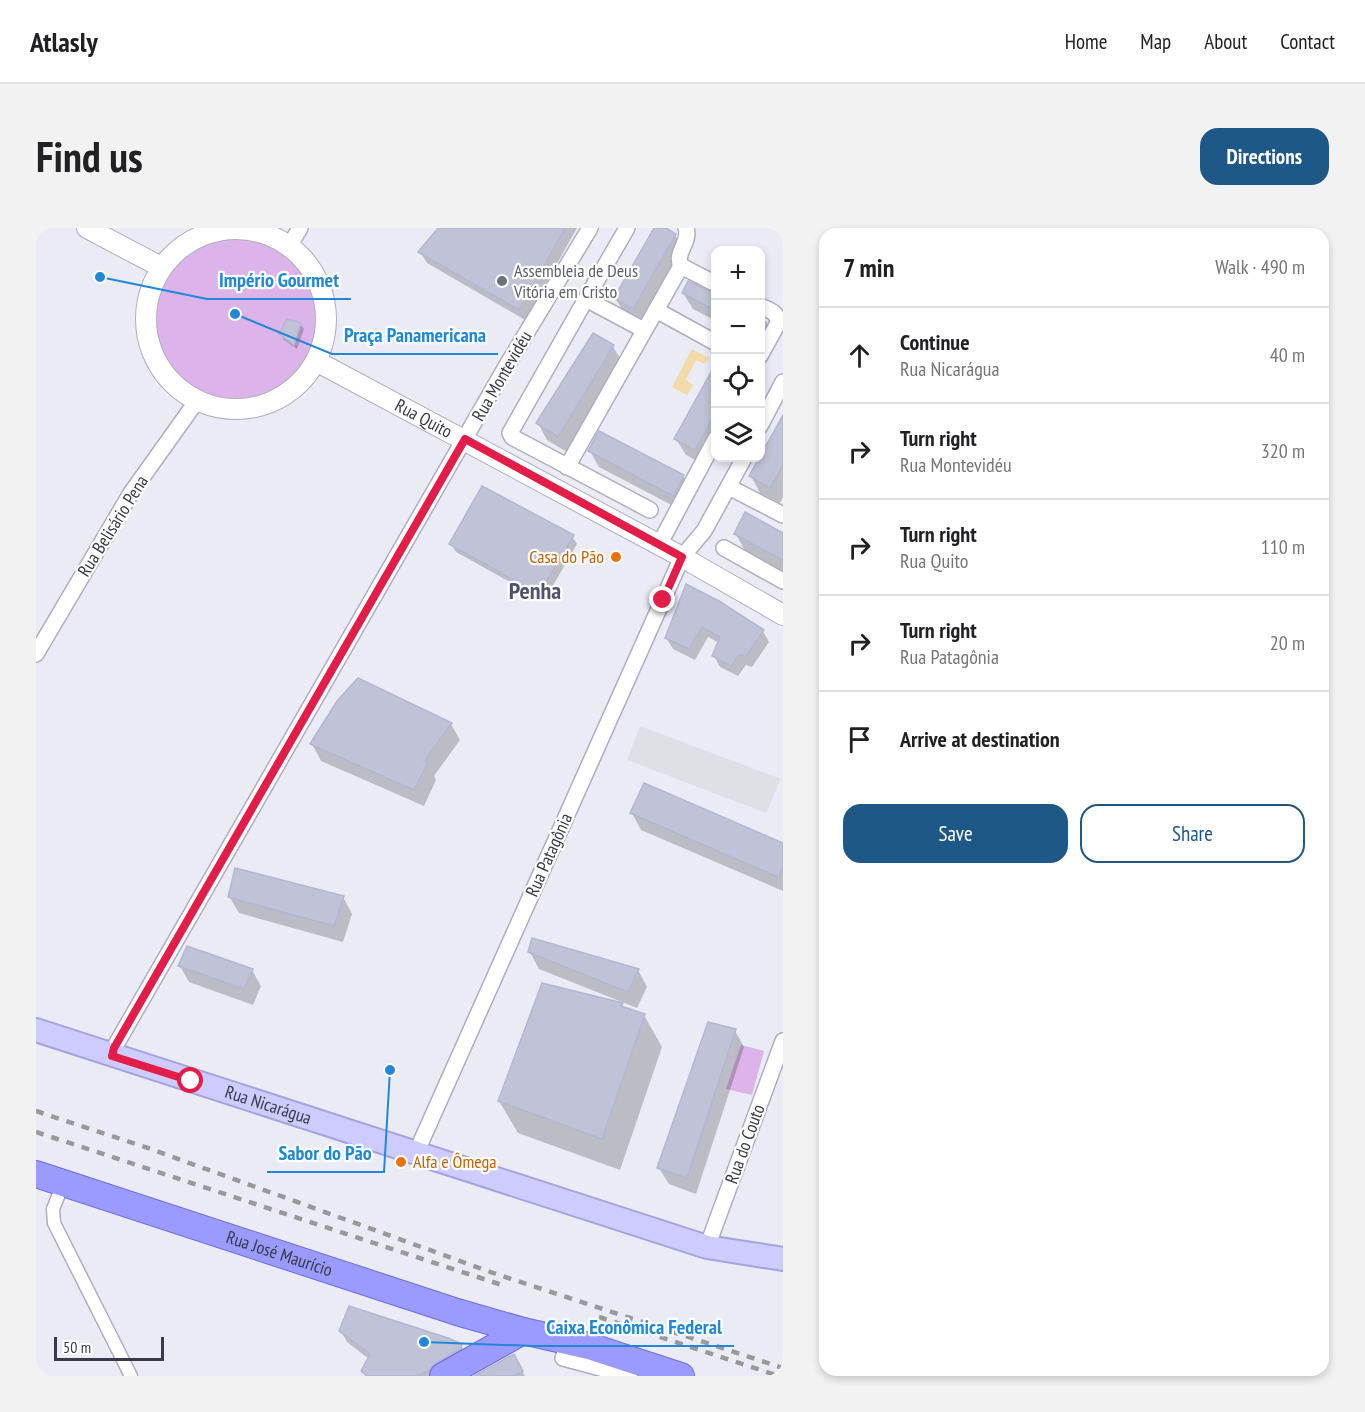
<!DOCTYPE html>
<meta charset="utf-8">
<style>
body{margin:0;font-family:"PT Sans Narrow",sans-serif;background:#f2f2f2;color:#202124}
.controls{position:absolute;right:18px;top:18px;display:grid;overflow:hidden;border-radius:12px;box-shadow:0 3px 9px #0003}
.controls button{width:54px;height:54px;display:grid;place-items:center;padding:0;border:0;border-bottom:2px solid #e0e0e0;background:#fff;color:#202124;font:30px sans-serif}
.scale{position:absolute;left:18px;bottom:15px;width:110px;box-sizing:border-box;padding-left:6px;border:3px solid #383a4b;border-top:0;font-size:16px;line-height:21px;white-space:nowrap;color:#383a4b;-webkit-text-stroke:4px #fff;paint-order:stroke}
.stop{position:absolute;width:18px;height:18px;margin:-14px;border:4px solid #e11d48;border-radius:50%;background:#fff}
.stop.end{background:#e11d48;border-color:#fff;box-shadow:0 2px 6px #0008}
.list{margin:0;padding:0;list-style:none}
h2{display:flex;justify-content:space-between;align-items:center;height:78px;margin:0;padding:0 24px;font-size:26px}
h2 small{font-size:20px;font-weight:400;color:#757577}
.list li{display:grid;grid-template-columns:39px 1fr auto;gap:18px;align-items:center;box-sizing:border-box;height:96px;padding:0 24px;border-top:2px solid #e0e0e0}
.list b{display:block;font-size:22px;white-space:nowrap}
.list p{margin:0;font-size:20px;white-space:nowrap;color:#757577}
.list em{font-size:20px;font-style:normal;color:#757577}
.actions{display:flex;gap:12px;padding:18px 24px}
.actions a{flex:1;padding:14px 0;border:2px solid #1e5886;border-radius:18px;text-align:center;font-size:21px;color:#1e5886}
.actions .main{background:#1e5886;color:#fff}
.icon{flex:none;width:33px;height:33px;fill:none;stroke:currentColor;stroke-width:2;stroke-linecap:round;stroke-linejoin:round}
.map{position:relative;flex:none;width:747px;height:1148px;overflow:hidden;border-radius:18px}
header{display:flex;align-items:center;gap:36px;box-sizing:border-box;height:84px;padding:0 30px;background:#fff;border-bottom:2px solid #e0e0e0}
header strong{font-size:28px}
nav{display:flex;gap:33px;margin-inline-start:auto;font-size:21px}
.intro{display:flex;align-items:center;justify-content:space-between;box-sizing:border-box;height:144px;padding:0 36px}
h1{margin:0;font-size:42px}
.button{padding:15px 27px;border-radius:18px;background:#1e5886;color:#fff;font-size:21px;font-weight:700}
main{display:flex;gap:36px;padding:0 36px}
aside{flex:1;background:#fff;border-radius:18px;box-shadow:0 3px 9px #0003}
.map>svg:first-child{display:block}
.green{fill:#dcb4ea}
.parking{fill:#dfe0e5}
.water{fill:#f2dba8}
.shadow{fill:#0003}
.building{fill:#c0c3d8;stroke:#b3b7d3;stroke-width:1.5}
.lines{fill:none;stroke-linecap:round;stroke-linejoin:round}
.pedestrian-casing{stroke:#adaec2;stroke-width:15}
.minor-casing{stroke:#adaec2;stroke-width:18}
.tertiary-casing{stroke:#adaec2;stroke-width:22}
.secondary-casing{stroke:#a4a3e2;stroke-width:26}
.primary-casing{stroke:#686be7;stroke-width:28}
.pedestrian{stroke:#fff;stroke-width:12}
.minor{stroke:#fff;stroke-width:15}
.tertiary{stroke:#fff;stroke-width:20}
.secondary{stroke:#ceccff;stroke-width:22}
.primary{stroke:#9b9bff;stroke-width:26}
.rail{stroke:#999;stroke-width:4.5;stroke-dasharray:8 8;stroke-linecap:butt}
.route{stroke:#e11d48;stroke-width:8}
.worship-dot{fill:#6b7280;stroke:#fff;stroke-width:2}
.food-dot{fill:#e8710a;stroke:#fff;stroke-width:2}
.labels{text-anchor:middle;stroke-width:4.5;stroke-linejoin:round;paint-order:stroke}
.worship-label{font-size:18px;fill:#5b616d;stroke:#fff;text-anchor:start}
.street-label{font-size:18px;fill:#383a4b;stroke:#fff}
.food-label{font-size:18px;fill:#c56008;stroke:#fff;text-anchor:end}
.district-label{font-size:24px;font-weight:bold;fill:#4f536e;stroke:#fff}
.leader{fill:none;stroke:#2188d9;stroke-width:2}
.callout-dot{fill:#2188d9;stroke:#fff;stroke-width:2}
.callout-label{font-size:20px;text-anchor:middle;font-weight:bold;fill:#2188d9;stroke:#fff;stroke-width:4.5;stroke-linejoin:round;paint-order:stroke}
</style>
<header>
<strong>Atlasly</strong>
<nav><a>Home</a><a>Map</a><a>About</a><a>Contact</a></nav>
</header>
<div class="intro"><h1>Find us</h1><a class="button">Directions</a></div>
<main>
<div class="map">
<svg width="747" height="1148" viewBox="0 0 747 1148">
<rect width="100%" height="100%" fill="#ebebf6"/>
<g class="green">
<circle cx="199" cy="91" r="82"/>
<path d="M705,817L728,823L716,867L690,861Z"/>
</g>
<path class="parking" d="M604,498L745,551L730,585L591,532Z"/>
<path class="water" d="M656,121L673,130L668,136L660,132L650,152L657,157L651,167L636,159Z"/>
<g class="shadow">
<path d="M403,0H541L489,92L391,35L384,24Z"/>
<path d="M619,0H627L639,7L648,23L607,96L589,86L579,70Z"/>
<path d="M647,65L680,66V93L657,81Z"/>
<path d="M724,91L731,94L740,111L724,117Z"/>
<path d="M264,96L268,101L261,121L248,112L245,106Z"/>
<path d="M557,107L577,119L587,135L531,224L511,212L502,195Z"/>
<path d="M680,138V217L669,237L650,227L640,211Z"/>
<path d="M747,190V269L744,275L724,265L715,248Z"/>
<path d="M554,223L647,248L657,265L647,283L563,239Z"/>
<path d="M700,306L747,307V343L709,323Z"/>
<path d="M536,308L541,316L508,373L420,324L415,316Z"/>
<path d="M651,358L727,403L733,414L716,439L710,437L702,448L684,439L678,428L683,415L672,409L659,432L637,421L630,410Z"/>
<path d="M415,496L424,512L398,548L400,552L388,578L285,533L276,516Z"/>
<path d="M596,585L747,616V663L605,602Z"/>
<path d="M193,668L307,669L316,686L307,714L203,685Z"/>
<path d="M494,724L602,742L611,759L601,780L503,741Z"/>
<path d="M144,738L216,742L225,758L217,777L153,754Z"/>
<path d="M586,776L588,780L608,787L626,819L584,942L482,905L463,873Z"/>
<path d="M699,803L708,819L660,966L633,956L623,940Z"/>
<path d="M305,1103L425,1117L431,1129L404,1148H329L326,1143L333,1131L311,1114Z"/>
<path d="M478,1128L489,1148H441Z"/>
</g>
<g class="building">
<path d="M402,0H529L483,82L382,24Z"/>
<path d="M618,0H630L640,6L597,81L578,70Z"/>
<path d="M652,53L680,66V83L646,65Z"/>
<path d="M251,91L265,95L258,117L243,106Z"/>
<path d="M557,105L578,117L522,209L500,195Z"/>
<path d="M680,135V184L659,222L638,211Z"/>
<path d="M747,187V237L734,260L713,248Z"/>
<path d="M563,203L648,247L637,268L552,223Z"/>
<path d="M446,258L538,307L503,366L413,316Z"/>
<path d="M709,284L747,305V332L698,306Z"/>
<path d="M650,356L683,373L728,402L710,428L703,427L695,438L676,428L684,409L666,399L653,421L629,410Z"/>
<path d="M322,450L416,495L388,533L392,534L378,562L274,516L301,473Z"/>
<path d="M608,555L747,615V639L742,649L594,585Z"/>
<path d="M199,640L308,668L298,698L192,669Z"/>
<path d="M496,710L603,741L592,764L492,724Z"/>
<path d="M151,718L217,741L208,761L142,738Z"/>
<path d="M506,755L587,775L585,778L609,786L566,911L462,873Z"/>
<path d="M672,794L700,801L651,950L621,940Z"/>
<path d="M313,1078L412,1110L426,1116L425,1120L400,1135L393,1142L381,1148H331L325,1143L334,1126L303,1103Z"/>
<path d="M478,1126L487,1143L478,1148H438Z"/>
</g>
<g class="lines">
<g class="pedestrian-casing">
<path id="pedestrian" d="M23,966L17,981L18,995L95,1148"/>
</g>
<g class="minor-casing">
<g id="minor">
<path d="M254,17L264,0"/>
<path d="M645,38L680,56"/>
<path d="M550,71L591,0"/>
<path d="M724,78C733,82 742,84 742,95L724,128"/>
<path d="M620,82L680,115"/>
<path d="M608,102L550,71L474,205L476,209L614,282"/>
<path d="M724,198L747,154"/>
<path d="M531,239L645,38C638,25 655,14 650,0"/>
<path d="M693,259L747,287"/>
<path d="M623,317L680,210"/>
<path d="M688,320L747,353"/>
<path d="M0,426L95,265L160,174"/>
<path d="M76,828L78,820L471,137L554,0"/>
<path d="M380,925L646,329L668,303L708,230"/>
<path d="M671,1019L747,813"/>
<path d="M533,1113L527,1130L594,1148"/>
</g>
</g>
<g class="tertiary-casing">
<g id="tertiary">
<path d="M51,0L125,39"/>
<circle cx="200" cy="91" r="90"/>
<path id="s1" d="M280,133L646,329L747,387"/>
</g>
</g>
<g class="secondary-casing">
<g id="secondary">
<path id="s2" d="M0,802L671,1019L747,1031"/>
</g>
</g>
<g class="primary-casing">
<g id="primary">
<path id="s3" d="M0,946L421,1084L487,1103L553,1118L645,1148"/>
<path d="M407,1148L487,1103"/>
</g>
</g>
<use href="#pedestrian" class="pedestrian"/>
<use href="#minor" class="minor"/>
<use href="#tertiary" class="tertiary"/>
<use href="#secondary" class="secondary"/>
<use href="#primary" class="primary"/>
<g class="rail">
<path d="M0,883L112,920L460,1046L747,1140"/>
<path d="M0,904L469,1058"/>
<path d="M563,1089L743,1148"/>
</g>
</g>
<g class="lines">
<path class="route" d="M155,853L76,828L78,820L429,211L646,329L627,372"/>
</g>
<circle class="worship-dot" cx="466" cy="53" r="6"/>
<g class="food-dot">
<circle cx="580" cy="329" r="6"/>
<circle cx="365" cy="934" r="6"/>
</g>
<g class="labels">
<g class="worship-label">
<text x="478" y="49">Assembleia de Deus<tspan x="478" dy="21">Vitória em Cristo</tspan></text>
</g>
<g class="street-label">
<text transform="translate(466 148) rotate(-60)" y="6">Rua Montevidéu</text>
<text dy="6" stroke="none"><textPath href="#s1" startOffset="122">Rua Quito</textPath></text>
<text transform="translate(77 298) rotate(-58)" y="6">Rua Belisário Pena</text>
<text transform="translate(513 627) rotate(-66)" y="6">Rua Patagônia</text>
<text dy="6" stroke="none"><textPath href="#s2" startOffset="244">Rua Nicarágua</textPath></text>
<text transform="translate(709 916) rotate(-70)" y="6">Rua do Couto</text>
<text dy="6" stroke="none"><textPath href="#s3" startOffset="256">Rua José Maurício</textPath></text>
</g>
<g class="food-label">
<text x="568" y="335">Casa do Pão</text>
<text x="377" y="940" text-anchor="start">Alfa e Ômega</text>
</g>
<g class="district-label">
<text x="499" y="371">Penha</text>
</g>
</g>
<path class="leader" d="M64 49L171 71H315M199 86L296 126H462M354 842L348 944H231M388 1114L498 1118H698"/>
<g class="callout-dot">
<circle cx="64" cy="49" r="6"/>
<circle cx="199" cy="86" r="6"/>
<circle cx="354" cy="842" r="6"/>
<circle cx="388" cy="1114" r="6"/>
</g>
<g class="callout-label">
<text x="243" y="59">Império Gourmet</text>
<text x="379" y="114">Praça Panamericana</text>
<text x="289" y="932">Sabor do Pão</text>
<text x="598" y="1106">Caixa Econômica Federal</text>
</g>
</svg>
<div class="controls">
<button>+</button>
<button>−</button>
<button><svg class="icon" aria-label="locate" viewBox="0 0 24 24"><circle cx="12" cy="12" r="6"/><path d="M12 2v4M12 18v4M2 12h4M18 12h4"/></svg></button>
<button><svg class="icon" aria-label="layers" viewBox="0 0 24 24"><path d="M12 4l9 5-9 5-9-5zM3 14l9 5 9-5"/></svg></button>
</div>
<div class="scale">50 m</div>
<div class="stop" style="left:155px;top:853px"></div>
<div class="stop end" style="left:627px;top:372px"></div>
</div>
<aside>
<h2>7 min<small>Walk · 490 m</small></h2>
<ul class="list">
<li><svg class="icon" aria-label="ahead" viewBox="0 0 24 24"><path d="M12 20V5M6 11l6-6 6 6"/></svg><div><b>Continue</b><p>Rua Nicarágua</p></div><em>40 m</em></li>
<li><svg class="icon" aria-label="right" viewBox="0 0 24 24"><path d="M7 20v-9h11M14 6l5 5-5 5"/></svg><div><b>Turn right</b><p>Rua Montevidéu</p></div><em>320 m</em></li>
<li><svg class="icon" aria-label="right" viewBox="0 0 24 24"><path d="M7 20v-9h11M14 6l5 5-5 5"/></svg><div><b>Turn right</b><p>Rua Quito</p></div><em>110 m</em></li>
<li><svg class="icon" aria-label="right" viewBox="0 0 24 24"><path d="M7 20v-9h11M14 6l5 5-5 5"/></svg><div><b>Turn right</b><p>Rua Patagônia</p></div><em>20 m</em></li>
<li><svg class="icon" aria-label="arrive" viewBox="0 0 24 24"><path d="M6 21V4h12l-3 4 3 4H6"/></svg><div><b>Arrive at destination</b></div></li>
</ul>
<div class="actions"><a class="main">Save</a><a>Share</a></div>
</aside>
</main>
